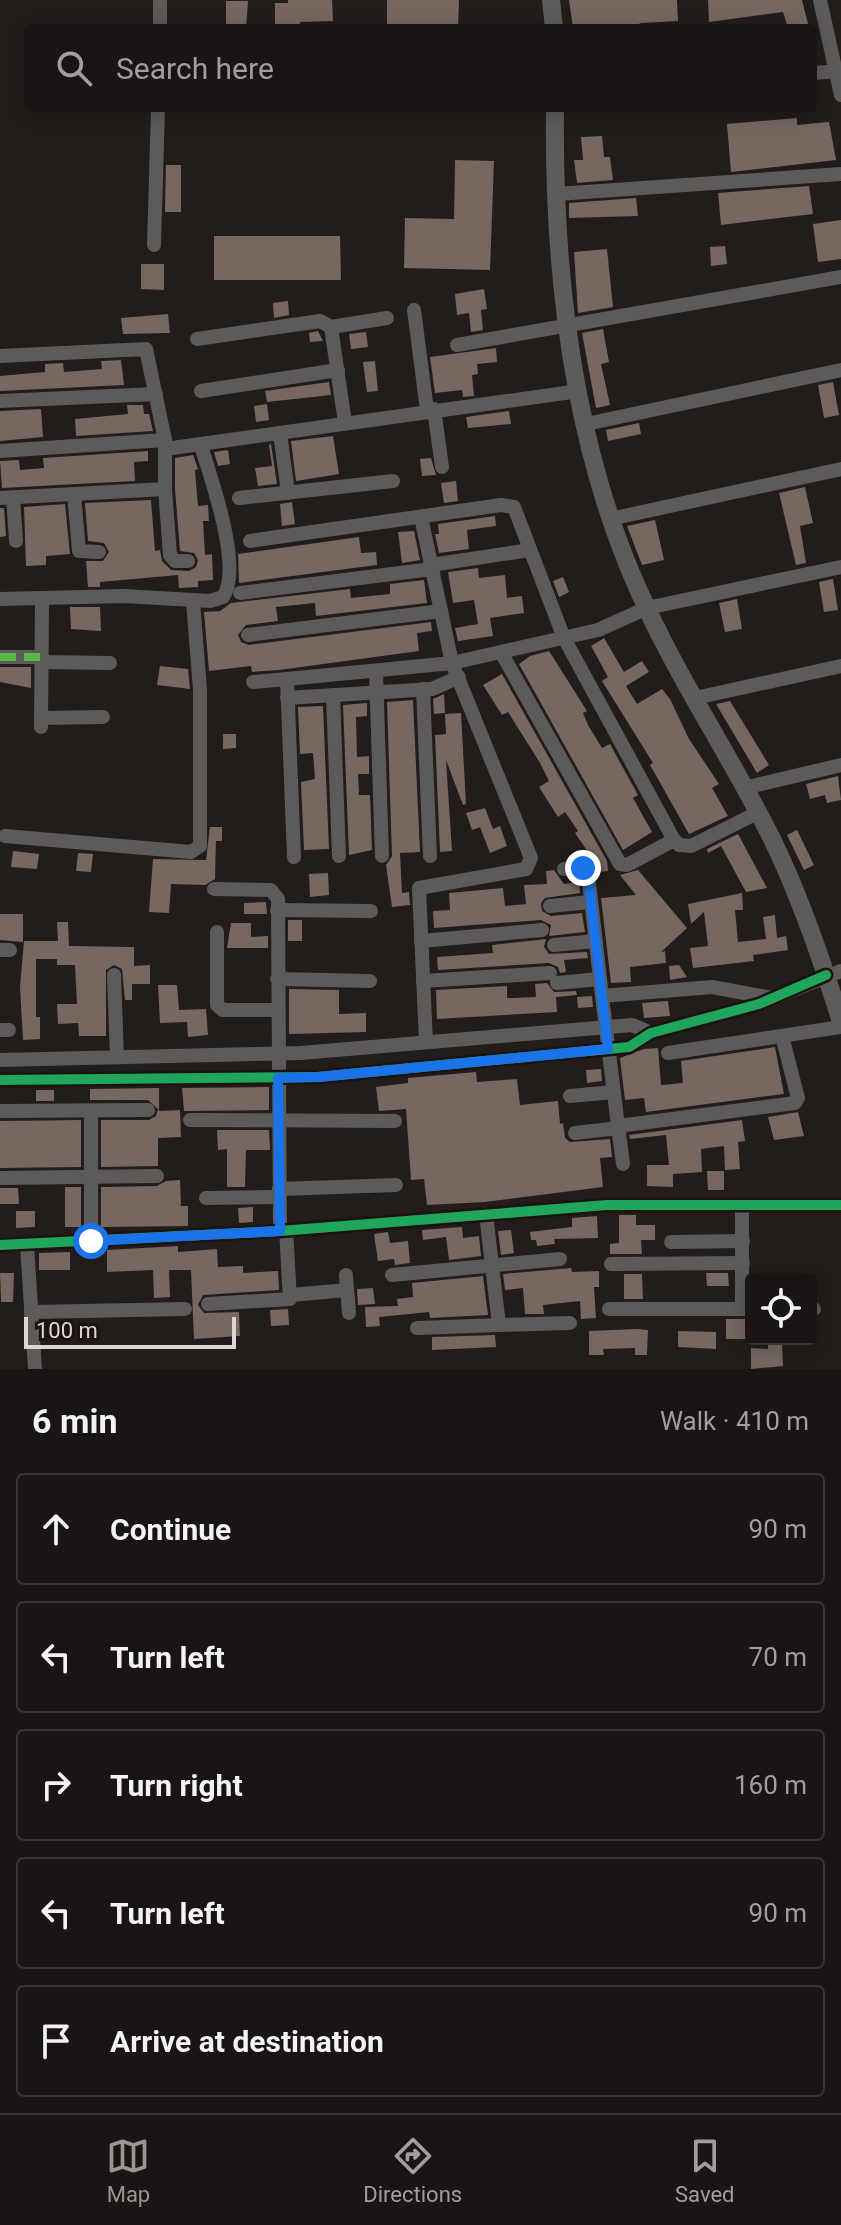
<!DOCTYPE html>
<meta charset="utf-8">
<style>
body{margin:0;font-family:Roboto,sans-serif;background:#272222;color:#f1f3f6}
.controls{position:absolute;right:24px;bottom:24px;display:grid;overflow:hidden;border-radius:8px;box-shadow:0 4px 20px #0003}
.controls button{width:72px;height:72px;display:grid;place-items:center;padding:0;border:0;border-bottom:2px solid #383434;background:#1a1514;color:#f1f3f6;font:40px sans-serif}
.scale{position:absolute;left:24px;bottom:20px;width:212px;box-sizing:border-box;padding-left:8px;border:4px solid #ded6d3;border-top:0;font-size:22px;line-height:28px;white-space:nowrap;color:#ded6d3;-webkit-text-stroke:6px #1c120e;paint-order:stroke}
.stop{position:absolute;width:24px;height:24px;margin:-18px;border:6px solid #1a73e8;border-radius:50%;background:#fff}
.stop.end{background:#1a73e8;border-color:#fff;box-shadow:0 2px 8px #0008}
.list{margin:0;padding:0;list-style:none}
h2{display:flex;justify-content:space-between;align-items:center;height:104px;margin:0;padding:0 32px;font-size:34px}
h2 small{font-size:26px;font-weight:400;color:#9f9fa0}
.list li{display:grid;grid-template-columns:52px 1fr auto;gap:24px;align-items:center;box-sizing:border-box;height:112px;margin:0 16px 16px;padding:0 16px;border:2px solid #383434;border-radius:8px}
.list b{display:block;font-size:30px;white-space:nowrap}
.list em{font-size:26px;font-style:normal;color:#9f9fa0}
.icon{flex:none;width:44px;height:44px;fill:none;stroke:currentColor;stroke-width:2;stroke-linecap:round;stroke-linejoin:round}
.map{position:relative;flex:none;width:841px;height:1369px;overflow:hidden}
.search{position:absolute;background:#1a1514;box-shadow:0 4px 20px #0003;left:24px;right:24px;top:24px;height:88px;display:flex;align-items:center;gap:20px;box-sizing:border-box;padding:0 28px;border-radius:8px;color:#9f9fa0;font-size:30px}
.sheet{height:744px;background:#1a1514}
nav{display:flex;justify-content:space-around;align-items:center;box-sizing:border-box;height:112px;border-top:2px solid #383434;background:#1a1514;font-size:22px;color:#9f9fa0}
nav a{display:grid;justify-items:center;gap:4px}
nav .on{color:#9c9592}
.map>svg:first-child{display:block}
.building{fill:#766761}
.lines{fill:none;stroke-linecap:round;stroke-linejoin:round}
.minor{stroke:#5d5a5a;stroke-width:14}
.major{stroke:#5e5c5a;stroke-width:18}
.quiet{stroke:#58b947;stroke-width:8;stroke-dasharray:16 8;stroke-linecap:butt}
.cycleway-casing{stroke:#1c120e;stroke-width:15}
.cycleway{stroke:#20a55d;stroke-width:10}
.route{stroke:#1a73e8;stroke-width:10}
</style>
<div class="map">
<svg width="841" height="1369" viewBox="0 0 841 1369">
<rect width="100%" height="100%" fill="#221c1a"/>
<g class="building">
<path d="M288,0H332L333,21L300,22V28H275V3H288Z"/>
<path d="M387,0H459L458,28H387Z"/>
<path d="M569,0H677L678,21L641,23L629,28H573Z"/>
<path d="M708,0H802L809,28H788L783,12L709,22Z"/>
<path d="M226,1H248L246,28H226Z"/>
<path d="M797,118V125L829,122L836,160L731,172L727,124Z"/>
<path d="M602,136L604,157H610L613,180L577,183L574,160H583L581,137Z"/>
<path d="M455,160L494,161L490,270L404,268L405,218L454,219Z"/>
<path d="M166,165H181V212H165Z"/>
<path d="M809,186L813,214L721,225L718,193Z"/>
<path d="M636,198L638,216L569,218V203Z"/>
<path d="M841,220V259L818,262L813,224Z"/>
<path d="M214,236H340L341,280H214Z"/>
<path d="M725,246L727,264L711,266L710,247Z"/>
<path d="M607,249L613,307L578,313L574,252Z"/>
<path d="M141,264H164V290L141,289Z"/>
<path d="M484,289L487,309L481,310L483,330L471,332L469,313L457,315L455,294Z"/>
<path d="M288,301L289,315L274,318L273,303Z"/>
<path d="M168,314L170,333L123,334L121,318Z"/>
<path d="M603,329L609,362L601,364L610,405L596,408L582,333Z"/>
<path d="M318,331L323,341L310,342L309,333Z"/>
<path d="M366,332L368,347L351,349L349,334Z"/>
<path d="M496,348L497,362L477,364L478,374L472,375L474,396L463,397L462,390L435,393L430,357Z"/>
<path d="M121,360L124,385L0,391V376L45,372V364L63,363L64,372L102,369L101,361Z"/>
<path d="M375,361L378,391L367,392L363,362Z"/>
<path d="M329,382L331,395L267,402L265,391Z"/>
<path d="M833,382L839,415L824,418L818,385Z"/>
<path d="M267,404L269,420L256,422L254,406Z"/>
<path d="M127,405H143L144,414H149L153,431L76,436L75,419L128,414Z"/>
<path d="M41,409L43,437L0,441V411Z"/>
<path d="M509,411L511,424L468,428L466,417Z"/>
<path d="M639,423L641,434L608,441L606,430Z"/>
<path d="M333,436L339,474L296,481L291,441Z"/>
<path d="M271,444L277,484L258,486L255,468L272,466L269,445Z"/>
<path d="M228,450L230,464L218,466L214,452Z"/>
<path d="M148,451V461L134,462L135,481L2,488L0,461L19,460L20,470L44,468L43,458Z"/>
<path d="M193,455L198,469L195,470L198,506L208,505L209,521H203L205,555L212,554L213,580L198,581V587L179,588L178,575L100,582V587H88L86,561H103L109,552L104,543L88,541L85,503L151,500L155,551L160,550L162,561L171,570L189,571L196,567L198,560L194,553L180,551L175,489V458Z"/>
<path d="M431,458L436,475L422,476L420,459Z"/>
<path d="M456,481L458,501L444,503L441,483Z"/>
<path d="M805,487L813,523L800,526L806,563L796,565L779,493Z"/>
<path d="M292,502L295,524L282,526L280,504Z"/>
<path d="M65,504L70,554L46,556V565L26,566L24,507Z"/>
<path d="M0,508H4L6,536L0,537Z"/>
<path d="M495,516L496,526L467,530L469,549L439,553L435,534H439L438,524Z"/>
<path d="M655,520L664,560L642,565L627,526Z"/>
<path d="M414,531L420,560L402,563L398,532Z"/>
<path d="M359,537L361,553L376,552L377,565L239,583L238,554Z"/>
<path d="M478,568L479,578L505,575L507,598L522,596L524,613L490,618L493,636L458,641L455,628L478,624L474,600L453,603L448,572Z"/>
<path d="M563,577L569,592L559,597L553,581Z"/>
<path d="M833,579L838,610L824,612L819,582Z"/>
<path d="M424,580L427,603L316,616L315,603L276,607L278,621L246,625L238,635L241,642L249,645L431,622L432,631L417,633L419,651L279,670L252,672L251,666L209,671L204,612L220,611L231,603L350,589L351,598L390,594V584Z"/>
<path d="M737,599L742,629L725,632L719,603Z"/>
<path d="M70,607H100L101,631L71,629Z"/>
<path d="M604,638L624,672L642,661L649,672L626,686L637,704L662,689L670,699L689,739L719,784L712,788L728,816L689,834L650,765L653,763L602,681L608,677L591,646Z"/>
<path d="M549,651L587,711L583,713L588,725L602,748L610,744L638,795L633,798L652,832L623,850L519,664L530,656Z"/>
<path d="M160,666L188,669L190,689L157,685Z"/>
<path d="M0,667H31V688L0,682Z"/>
<path d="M502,674L607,861L608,871L598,872L589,860L588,852L575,833L578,831L565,812L558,817L539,787L549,781L540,763L508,712L502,715L483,685Z"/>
<path d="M444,694L445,713L434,714L433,699Z"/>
<path d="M413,700L420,852L400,853L402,893L409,892L410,905L392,907L386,865L392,856L387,702Z"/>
<path d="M730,701L769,765L757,773L716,704Z"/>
<path d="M367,703V716L356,717L357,757L369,756V774H358L359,795H370L372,850L349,855L343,705Z"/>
<path d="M323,706L329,849L304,850L301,782L315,779L313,753L300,754L298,707Z"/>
<path d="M461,713L466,804L463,805L446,760L452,851L440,852L435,735L446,734L445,714Z"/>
<path d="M223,734H236V748L223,749Z"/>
<path d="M838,776L841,800L827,803L825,795L810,799L806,784Z"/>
<path d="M485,808L493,829L500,826L507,846L490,853L480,827L472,830L466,813Z"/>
<path d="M210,827H222V841H216L215,879L205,885L171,884L169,913L149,912L153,859L206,860Z"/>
<path d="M797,830L814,865L804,870L787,835Z"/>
<path d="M738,834L767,888L746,892L721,846L708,853L707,849Z"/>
<path d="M13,851L39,854L37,869L11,867Z"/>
<path d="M78,853L93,854L91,872L76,871Z"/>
<path d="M554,870L564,884L579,882L580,893L545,898L541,903L542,911L551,916L582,913L585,932L549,936L551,925L541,920L434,928L433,911L450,910L449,893L503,888L505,906L526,904L524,885L547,884L546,871Z"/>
<path d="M638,870L687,928L661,952L665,951L666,963L630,967L631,982L611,983L601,898L636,895L620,875Z"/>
<path d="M328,873L329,895L310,897L309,874Z"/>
<path d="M742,893L743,910H735L738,942L766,939L763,917L775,915L777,938L786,936L788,950L753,955L754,961L693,968L690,948L708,946L704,912L691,924L688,904Z"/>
<path d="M266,902L267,914H244V903Z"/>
<path d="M0,914H23V942L0,940Z"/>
<rect x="288" y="920" width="14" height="21"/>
<path d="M57,922H68L69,946L134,947V966L150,965V984H132V1000H125L122,969L114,965L106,970V1036H79L78,1023L58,1024L57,1004H77L75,965H57V959H36V1017H40V1039L23,1040L20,987L24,941H58Z"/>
<path d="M231,923H251V937L268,936V948H227Z"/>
<path d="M546,939L544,947L549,954L587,952L588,958L564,960L566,972L560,973L558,967L549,963L438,970L437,957L493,953L492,945Z"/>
<path d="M679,965L687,977L670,980L669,966Z"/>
<path d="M547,983L554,992L576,991L577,995L556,997L557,1012L437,1019L436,990L507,986V998H514L536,997L535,984Z"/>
<path d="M158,985H177L179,1010L206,1009L208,1035L188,1037L187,1022L160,1023Z"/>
<path d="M289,989L339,990V1014L366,1013V1032L289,1034Z"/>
<path d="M592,996L593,1007L578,1008L577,997Z"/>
<path d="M668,1001L670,1016L644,1018L642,1003Z"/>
<path d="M775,1047L784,1094L646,1112L644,1098L625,1100L620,1058L644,1049L658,1048L661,1085L683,1083L681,1061Z"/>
<path d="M601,1069L602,1081L587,1083L586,1070Z"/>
<path d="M476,1072L477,1082L517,1079L520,1105L558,1101L560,1124L563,1123L565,1138L570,1142L610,1139L612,1157L600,1158L603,1187L485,1202L427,1205L424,1179L411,1180L406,1109L379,1111L376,1087L408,1083V1078Z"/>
<path d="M269,1087V1110L184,1111L182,1088Z"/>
<path d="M159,1088V1111L180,1110L181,1137L158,1138V1166L101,1167V1120H149L156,1116L158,1109L148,1100H90V1089Z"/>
<rect x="36" y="1090" width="18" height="11"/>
<path d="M798,1112L804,1136L774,1140L768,1117Z"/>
<path d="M81,1120V1167L0,1168V1121Z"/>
<path d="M742,1120L745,1141L738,1142L740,1169L725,1170L724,1146L701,1149L702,1172L673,1174V1187L647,1186V1165H669L666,1135L630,1139L629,1135Z"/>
<path d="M217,1130H269L270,1150H246L245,1187H227V1149L218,1150Z"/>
<path d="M707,1171H724V1190H708Z"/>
<path d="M180,1180L181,1206H188V1226L101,1227V1187L157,1186L166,1181Z"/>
<rect x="65" y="1187" width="16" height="40"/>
<path d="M0,1188H18L19,1204H0Z"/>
<path d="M253,1207V1222L239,1223L238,1208Z"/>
<path d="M16,1211H35V1227L16,1228Z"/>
<path d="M619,1215H636V1225H655V1240H641L642,1254H610V1244L619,1243Z"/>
<path d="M597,1216L598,1238L554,1239L555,1244L537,1246L536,1240H531L530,1232L572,1227V1218Z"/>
<path d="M462,1227L463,1238L479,1236L481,1256L449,1260L446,1237L423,1240L422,1230Z"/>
<path d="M511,1230L514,1253L501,1255L498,1231Z"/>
<path d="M388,1232L390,1243L408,1241L410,1263L395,1265L394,1259L378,1261L374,1234Z"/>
<path d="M178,1246V1252L217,1249L218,1267L243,1266V1273L278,1271L279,1290L203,1295L198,1305L204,1313L239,1312L240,1336L194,1339L191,1270H169L170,1297L154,1298L153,1270L107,1272V1250Z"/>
<path d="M70,1252V1270H39V1253Z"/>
<path d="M571,1268L572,1272L599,1271V1287H594L596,1318L581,1319L580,1301L543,1305L544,1314H525L523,1288L505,1290L503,1274Z"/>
<path d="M0,1273H14L13,1302H1Z"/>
<path d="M706,1273H728L729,1286H707Z"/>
<path d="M624,1274H642L643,1299H624Z"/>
<path d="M483,1276L488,1315L430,1318L429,1312L379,1317L380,1326L366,1327L365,1307L398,1306L397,1299L413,1297L412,1283Z"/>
<path d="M373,1288L375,1304L358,1305L357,1289Z"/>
<path d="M288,1309L289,1325L271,1326L270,1310Z"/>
<rect x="726" y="1319" width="20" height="20"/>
<path d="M636,1329L648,1330L647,1355H635V1348L603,1349L604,1355H589V1331Z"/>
<path d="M678,1331L716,1332V1349L678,1347Z"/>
<path d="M495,1335L496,1347L432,1350V1337Z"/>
<path d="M768,1343H782L783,1366L751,1369V1348L768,1349Z"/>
</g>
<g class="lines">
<g class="minor">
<path d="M160,0V28"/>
<path d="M820,0L841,95"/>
<path d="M813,73L841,71"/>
<path d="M557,194L841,174"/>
<path d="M154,245L158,108"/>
<path d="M414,310L427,410"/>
<path d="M197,339L320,321L331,327"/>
<path d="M457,345L841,277"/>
<path d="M0,356L146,349L165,440V489L0,498"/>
<path d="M201,391L338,370"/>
<path d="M0,401L156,394"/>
<path d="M434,409L442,467"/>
<path d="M345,423L331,327L387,318"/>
<path d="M586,424L841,370"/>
<path d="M280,433L288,493"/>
<path d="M165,449L579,391"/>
<path d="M0,451L165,440"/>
<path d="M165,489L170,555L175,561H188"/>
<path d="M74,494L79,551L99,552"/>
<path d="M13,498L16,541"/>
<path d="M239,498L393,481"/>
<path d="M421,517L452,663L531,858L526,869L419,888L426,1042"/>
<path d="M610,519L841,469"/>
<path d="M250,541L501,505L514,507L564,638L674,840L679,845L691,846L757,813"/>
<path d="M431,565L530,550"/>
<path d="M240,593L432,569"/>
<path d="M0,599L124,596L210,601L223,597C243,568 211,478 201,446"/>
<path d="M248,635L441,611"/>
<path d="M501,652L620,864L627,865L674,840"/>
<path d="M0,657H42"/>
<path d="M42,662L110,663"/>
<path d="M376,672L382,856"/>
<path d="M253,682L287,679"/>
<path d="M423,689L430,856"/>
<path d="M333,695L339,856"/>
<path d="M287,698L432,689L459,677"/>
<path d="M695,698L841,666"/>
<path d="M41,718L103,717"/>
<path d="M41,727L42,598"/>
<path d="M744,788L841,765"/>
<path d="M5,836L191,852L200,846V690L193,601"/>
<path d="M294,857L287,679L452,663L598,630L647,608L841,567"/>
<path d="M564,869L583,868L588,874L602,996"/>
<path d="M214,889L271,890L278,899L280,1231"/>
<path d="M550,906L590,902"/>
<path d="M277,910L371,911"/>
<path d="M217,932V1005L223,1010H277"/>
<path d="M421,941L542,930"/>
<path d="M554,945L595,941"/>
<path d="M0,950H10"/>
<path d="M114,975L117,1057"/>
<path d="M277,979L370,981"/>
<path d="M423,981L550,973"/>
<path d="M557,983L600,979"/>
<path d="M772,998L712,987L602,996L618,1126L795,1103L798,1098L782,1036"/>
<path d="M0,1030H9"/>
<path d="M668,1053L841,1027"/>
<path d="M0,1060L301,1053L632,1025L651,1033"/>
<path d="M0,1080L318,1077L629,1047L651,1033L759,1004L841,971"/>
<path d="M570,1096L614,1092"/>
<path d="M0,1111L148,1110"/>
<path d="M91,1111V1241"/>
<path d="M190,1120L395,1121"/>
<path d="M618,1126L623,1164"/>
<path d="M575,1133L619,1128"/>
<path d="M0,1178L157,1176"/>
<path d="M279,1189L396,1185"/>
<path d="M206,1198L279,1197"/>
<path d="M742,1205V1309"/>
<path d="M671,1242L743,1241"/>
<path d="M0,1245L280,1231L607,1205H841"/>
<path d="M27,1245L35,1369"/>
<path d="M611,1264L743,1263"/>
<path d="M346,1275L349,1313"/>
<path d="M392,1275L560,1259"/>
<path d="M291,1295L347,1290"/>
<path d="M208,1304L290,1299L286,1230"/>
<path d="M609,1309H751"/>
<path d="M811,1309H814"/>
<path d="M31,1312L185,1309"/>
<path d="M499,1325L570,1323"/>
<path d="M417,1328L499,1325L486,1214"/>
</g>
<g class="major">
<path d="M551,0L554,28"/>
<path d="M555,108C553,269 572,441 638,589C676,676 731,756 773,841C801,899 822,960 841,1022"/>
</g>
<path class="quiet" d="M0,657H42"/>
<g class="cycleway-casing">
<g id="cycleway">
<path d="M0,1080L318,1077L629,1047L651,1033L759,1004L826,975"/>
<path d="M0,1245L280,1231L607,1205H841"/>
</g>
</g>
<use href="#cycleway" class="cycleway"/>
</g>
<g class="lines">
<path class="route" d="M91,1241L280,1231L278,1078L318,1077L608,1049L588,874L583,868"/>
</g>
</svg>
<div class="controls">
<button><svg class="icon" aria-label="locate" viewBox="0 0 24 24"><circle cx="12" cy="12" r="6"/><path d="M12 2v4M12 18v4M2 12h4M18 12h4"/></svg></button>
</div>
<div class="scale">100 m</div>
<div class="stop" style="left:91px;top:1241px"></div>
<div class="stop end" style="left:583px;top:868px"></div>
<div class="search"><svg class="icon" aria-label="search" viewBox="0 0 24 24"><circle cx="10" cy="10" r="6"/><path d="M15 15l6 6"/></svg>Search here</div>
</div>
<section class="sheet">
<h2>6 min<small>Walk · 410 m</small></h2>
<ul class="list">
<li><svg class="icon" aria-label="ahead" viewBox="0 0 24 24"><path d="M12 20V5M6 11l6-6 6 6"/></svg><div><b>Continue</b></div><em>90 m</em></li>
<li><svg class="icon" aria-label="left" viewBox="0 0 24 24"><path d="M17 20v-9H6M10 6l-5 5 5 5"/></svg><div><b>Turn left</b></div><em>70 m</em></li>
<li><svg class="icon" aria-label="right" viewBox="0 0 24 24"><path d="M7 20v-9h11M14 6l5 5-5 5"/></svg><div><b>Turn right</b></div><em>160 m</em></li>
<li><svg class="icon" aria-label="left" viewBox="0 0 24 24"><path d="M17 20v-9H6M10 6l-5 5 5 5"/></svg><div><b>Turn left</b></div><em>90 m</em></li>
<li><svg class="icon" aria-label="arrive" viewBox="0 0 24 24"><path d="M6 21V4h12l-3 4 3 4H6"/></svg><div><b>Arrive at destination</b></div></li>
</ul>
</section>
<nav>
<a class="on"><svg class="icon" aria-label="map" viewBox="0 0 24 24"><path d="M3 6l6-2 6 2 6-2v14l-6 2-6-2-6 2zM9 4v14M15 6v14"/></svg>Map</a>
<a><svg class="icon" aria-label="directions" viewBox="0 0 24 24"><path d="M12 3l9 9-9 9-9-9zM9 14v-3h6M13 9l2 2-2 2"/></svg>Directions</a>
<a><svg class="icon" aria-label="saved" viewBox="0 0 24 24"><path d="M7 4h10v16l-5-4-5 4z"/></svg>Saved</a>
</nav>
